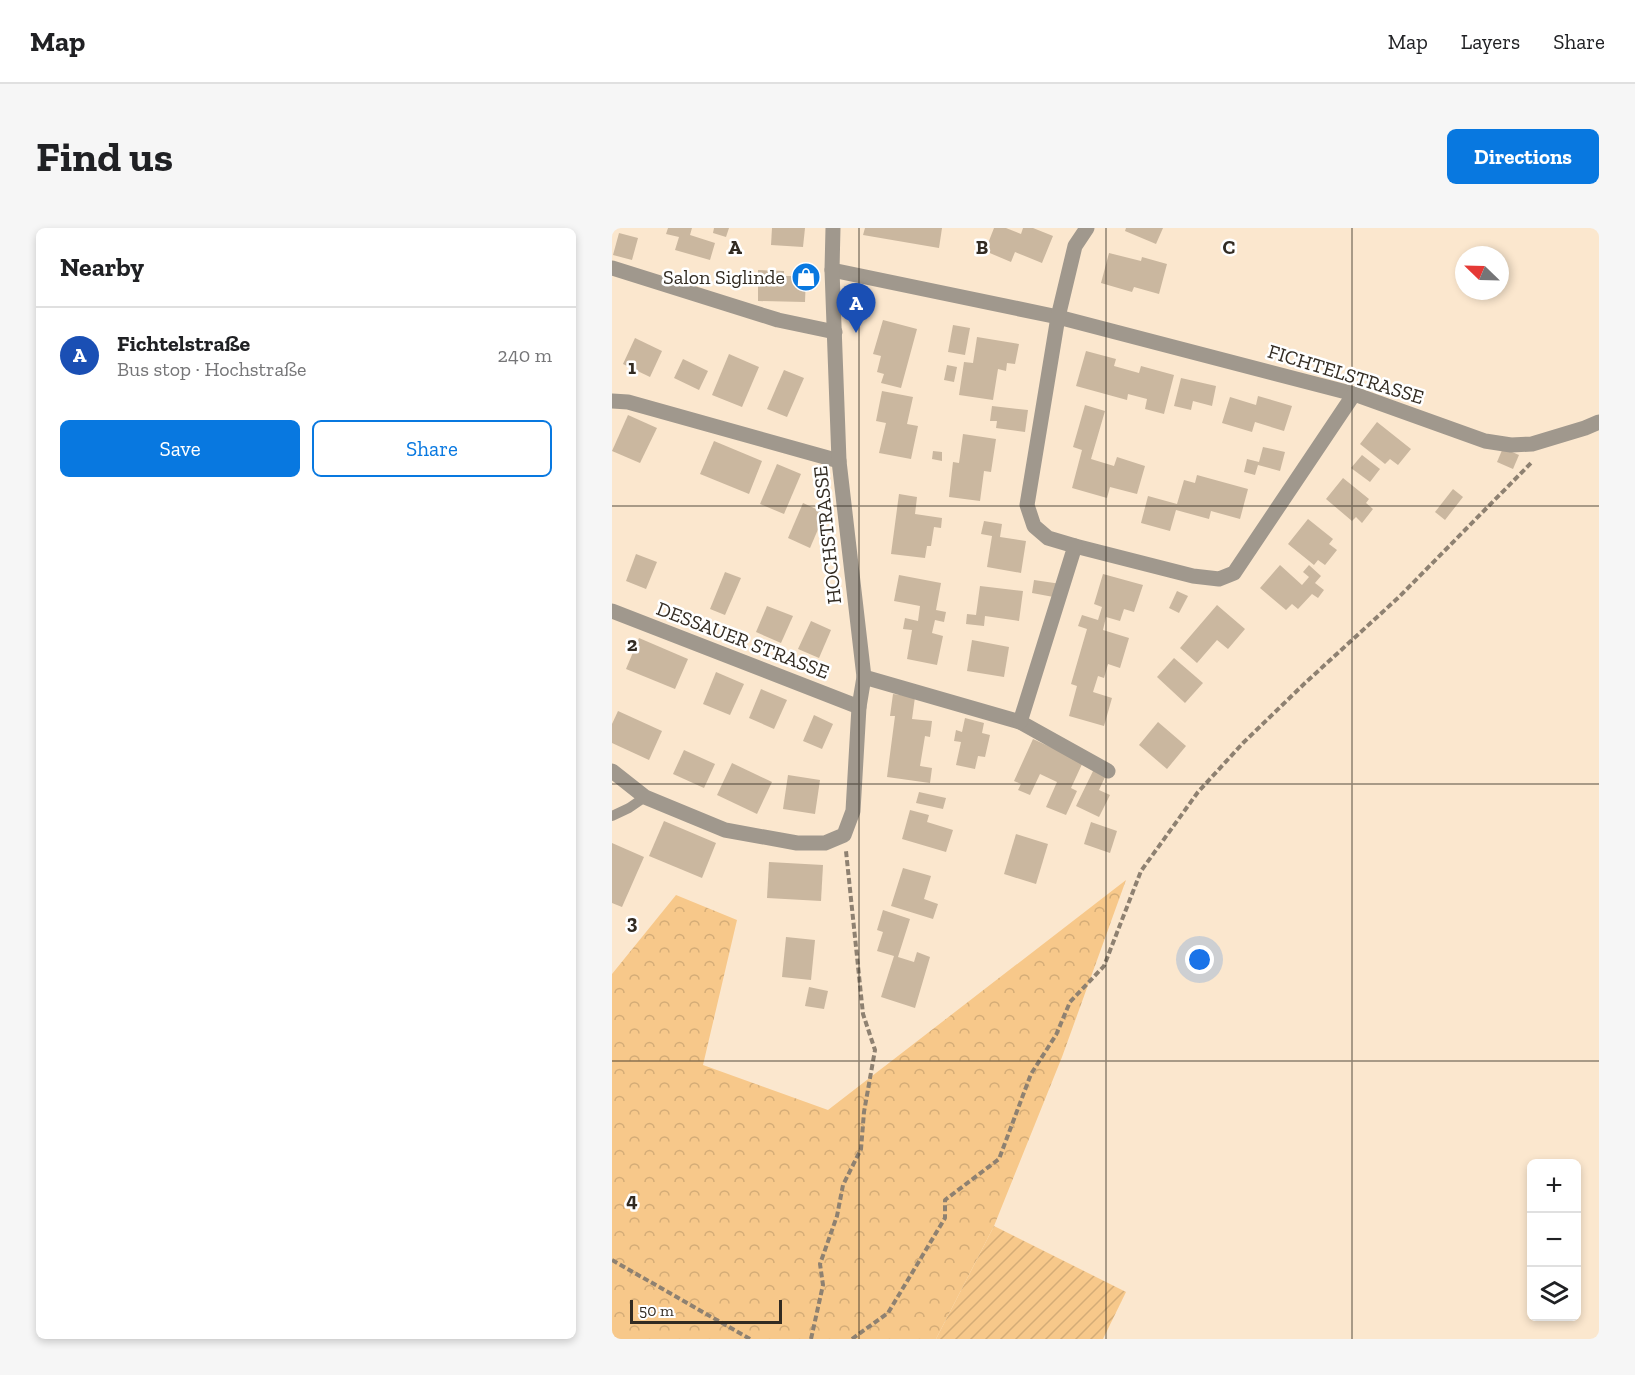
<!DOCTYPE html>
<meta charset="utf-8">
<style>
body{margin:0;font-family:"Zilla Slab",serif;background:#f6f6f6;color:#202124}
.controls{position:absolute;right:18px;bottom:18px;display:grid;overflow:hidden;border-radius:9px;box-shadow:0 3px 9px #0003}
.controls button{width:54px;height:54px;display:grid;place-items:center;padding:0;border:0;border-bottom:2px solid #e0e0e0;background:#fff;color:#202124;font:30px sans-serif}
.compass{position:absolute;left:843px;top:18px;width:54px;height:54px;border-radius:50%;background:#fff;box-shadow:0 3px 9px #0003;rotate:293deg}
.scale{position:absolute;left:18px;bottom:15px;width:152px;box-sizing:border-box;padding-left:6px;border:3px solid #322b22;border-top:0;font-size:16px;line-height:21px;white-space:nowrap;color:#322b22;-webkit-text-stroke:4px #fff;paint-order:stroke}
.you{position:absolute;left:588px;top:732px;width:21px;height:21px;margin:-15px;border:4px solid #fff;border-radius:50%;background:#1a73e8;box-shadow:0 0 0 9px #1a73e833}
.badge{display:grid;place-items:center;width:39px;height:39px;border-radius:50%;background:#0878e0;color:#fff;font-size:20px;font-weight:700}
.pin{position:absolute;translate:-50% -50px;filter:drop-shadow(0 2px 3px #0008)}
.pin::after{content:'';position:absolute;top:32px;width:21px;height:18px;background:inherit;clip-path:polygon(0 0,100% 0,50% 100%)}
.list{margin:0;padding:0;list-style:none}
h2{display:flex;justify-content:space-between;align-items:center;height:78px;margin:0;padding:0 24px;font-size:26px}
h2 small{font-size:20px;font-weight:400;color:#757577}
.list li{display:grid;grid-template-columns:39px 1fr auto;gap:18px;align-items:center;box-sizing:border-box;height:96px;padding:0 24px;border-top:2px solid #e0e0e0}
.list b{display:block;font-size:22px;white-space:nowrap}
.list p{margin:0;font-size:20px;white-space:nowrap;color:#757577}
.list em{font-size:20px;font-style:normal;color:#757577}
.actions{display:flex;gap:12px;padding:18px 24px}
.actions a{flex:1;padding:14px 0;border:2px solid #0878e0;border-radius:9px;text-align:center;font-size:21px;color:#0878e0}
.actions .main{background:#0878e0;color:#fff}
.icon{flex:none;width:33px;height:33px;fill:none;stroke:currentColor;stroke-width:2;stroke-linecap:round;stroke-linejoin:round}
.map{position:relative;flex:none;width:987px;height:1111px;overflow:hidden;border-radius:9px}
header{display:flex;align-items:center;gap:36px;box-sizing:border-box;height:84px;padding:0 30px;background:#fff;border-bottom:2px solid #e0e0e0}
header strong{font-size:28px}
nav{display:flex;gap:33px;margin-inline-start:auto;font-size:21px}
.intro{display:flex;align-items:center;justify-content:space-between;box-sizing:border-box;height:144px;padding:0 36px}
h1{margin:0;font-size:42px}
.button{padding:15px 27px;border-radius:9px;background:#0878e0;color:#fff;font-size:21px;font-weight:700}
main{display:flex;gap:36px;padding:0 36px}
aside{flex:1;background:#fff;border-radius:9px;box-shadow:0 3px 9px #0003}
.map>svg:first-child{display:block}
.forest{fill:url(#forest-crowns)}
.garden{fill:url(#garden-furrows)}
.building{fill:#cab79f}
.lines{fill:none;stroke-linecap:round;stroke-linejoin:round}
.path{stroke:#8e8171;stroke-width:4;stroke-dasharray:6 3;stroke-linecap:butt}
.lane{stroke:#a0988d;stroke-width:10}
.street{stroke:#a0988d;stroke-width:15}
.grid{fill:none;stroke:#322b22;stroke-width:1.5;stroke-opacity:0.55}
.labels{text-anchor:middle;stroke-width:5;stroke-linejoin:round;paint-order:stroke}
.poi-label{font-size:20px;fill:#322b22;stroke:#fff;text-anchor:end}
.street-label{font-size:20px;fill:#322b22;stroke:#fff}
.grid-label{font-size:20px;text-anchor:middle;font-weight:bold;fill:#322b22;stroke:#fff;stroke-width:5;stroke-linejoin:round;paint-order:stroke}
</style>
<header>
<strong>Map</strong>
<nav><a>Map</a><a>Layers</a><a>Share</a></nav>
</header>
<div class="intro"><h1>Find us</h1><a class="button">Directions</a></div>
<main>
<aside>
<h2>Nearby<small></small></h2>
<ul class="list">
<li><span class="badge" style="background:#1a4fb4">A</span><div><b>Fichtelstraße</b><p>Bus stop · Hochstraße</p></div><em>240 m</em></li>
</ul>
<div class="actions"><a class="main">Save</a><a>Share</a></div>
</aside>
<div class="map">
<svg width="987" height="1111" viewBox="0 0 987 1111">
<defs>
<pattern id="forest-crowns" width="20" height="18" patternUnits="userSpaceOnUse" patternTransform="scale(1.5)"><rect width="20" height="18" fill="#f7c88a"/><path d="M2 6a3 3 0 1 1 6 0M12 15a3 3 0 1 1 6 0" fill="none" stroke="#d4ac77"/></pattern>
<pattern id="garden-furrows" width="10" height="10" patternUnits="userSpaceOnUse" patternTransform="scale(1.5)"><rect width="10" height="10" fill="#f7c88a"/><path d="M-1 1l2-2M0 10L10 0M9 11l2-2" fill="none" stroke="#d4ac77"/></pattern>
</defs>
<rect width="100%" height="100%" fill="#fbe7ce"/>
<path class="forest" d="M514,652L450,829L382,998L324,1111H0V746L64,667L125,692L91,837L216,882Z"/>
<path class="garden" d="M382,998L514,1064L491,1111H324Z"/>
<g class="building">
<path d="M56,0H80L78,7L103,15L98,32L63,22L67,9L54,6Z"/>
<path d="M102,0H117L114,9L101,5Z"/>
<path d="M160,0H193L191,19L159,17Z"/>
<path d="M253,0H330L327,20L251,7Z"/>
<path d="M382,0H394L409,6L411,0H421L441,8L430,35L403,24L399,34L373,23Z"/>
<path d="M514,0H551L544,16L513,3Z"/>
<path d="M7,5L26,10L20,32L1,27Z"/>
<path d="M497,25L529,33L530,29L555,36L547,66L522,59L520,64L489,55Z"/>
<path d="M146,42L172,43V48H194L193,74L146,73Z"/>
<path d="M271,92L305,101L289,160L269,155L272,146L265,144L269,128L261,126Z"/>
<path d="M341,97L358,100L353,127L336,124Z"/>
<path d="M365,109L407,116L403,136L395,135L394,143L386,141L381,172L347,167L352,134L361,135Z"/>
<path d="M23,110L50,123L38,149L11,136Z"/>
<path d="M474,123L504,131L502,138L527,145L529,138L562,147L552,186L533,181L535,171L516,166L515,172L464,158Z"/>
<path d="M117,126L147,139L130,179L100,167Z"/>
<path d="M71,131L96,143L87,162L62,150Z"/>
<path d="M335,137L345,139L342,154L332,152Z"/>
<path d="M172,142L192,150L175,189L155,181Z"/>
<path d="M569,150L604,158L600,178L581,173L579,182L562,178Z"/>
<path d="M270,163L301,169L295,196L306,198L299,231L267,225L274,195L264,193Z"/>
<path d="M646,168L680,178L672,203L643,194L640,204L610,195L618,169L644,177Z"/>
<path d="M473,177L493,183L479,231L502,238L505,229L533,238L525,266L498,259L495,270L460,260L470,222L461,219Z"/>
<path d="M380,178L416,182L413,204L384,200L385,193H378Z"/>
<path d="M16,187L45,200L28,235L0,223Z"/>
<path d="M765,194L799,221L786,237L778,231L773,236L748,216Z"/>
<path d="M351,206L384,211L379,244L372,243L368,273L337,269L341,234L347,235Z"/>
<path d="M102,213L150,233L137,266L88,246Z"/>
<path d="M651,219L673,224L668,243L646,237L643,247L632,244L635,231L647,234Z"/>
<path d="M891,220L907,227L901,241L885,234Z"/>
<path d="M321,223L330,224V233L320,231Z"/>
<path d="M750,227L768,241L758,254L739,240Z"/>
<path d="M165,236L189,246L172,286L148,276Z"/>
<path d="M585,247L636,261L628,291L599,283L597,291L564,282L558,303L529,295L536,268L565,276L572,252L583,255Z"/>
<path d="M731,250L757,271L754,275L761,281L750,295L744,289L740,293L714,271Z"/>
<path d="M841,261L851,269L833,292L823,284Z"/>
<path d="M287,266L305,269L303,286L330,290L329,300L322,299L319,318H315L313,330L279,326Z"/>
<path d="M191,275L213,285L198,320L176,310Z"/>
<path d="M696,291L721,311L717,316L725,322L713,337L706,332L702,337L676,316Z"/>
<path d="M372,293L390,296L388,309L414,313L409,345L375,339L380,308L369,306Z"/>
<path d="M24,326L45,334L34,361L14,353Z"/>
<path d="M668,337L690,357L697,349L691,344L697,337L709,348L703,355L712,362L706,370L700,366L686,381L680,376L674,382L648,360Z"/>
<path d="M113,344L129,350L113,387L98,381Z"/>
<path d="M491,346L531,357L522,384L512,381L508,393L494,389L491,402L517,410L508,440L496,436L492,450L486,448L481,464L500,470L492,498L457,488L465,458L459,456L475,401L466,398L470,387L486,392L490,379L482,376Z"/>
<path d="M287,347L329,355L324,382L334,384L332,394L323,392L320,405L331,408L325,437L295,431L300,402L291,401L293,390L306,393L308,378L282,373Z"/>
<path d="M422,352L449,356L447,370L420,365Z"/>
<path d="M368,358L411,363L407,393L373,388L372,398L354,396L355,386L364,387Z"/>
<path d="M565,363L576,368L567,385L557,380Z"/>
<path d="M605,377L633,401L616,421L605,412L585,435L568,420Z"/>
<path d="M155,378L181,388L169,415L144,404Z"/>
<path d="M199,393L219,402L207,430L186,421Z"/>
<path d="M27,410L76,431L63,461L14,441Z"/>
<path d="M360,412L397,419L392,449L355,443Z"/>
<path d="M562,430L591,455L573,475L545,449Z"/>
<path d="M104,444L132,456L118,487L91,476Z"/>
<path d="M149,461L175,472L162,501L137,490Z"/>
<path d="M281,466L303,469L300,491L320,493L318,509L313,508L308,538L320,540L318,555L275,549L283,488H278Z"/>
<path d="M6,483L50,503L37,532L0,515V496Z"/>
<path d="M202,487L221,496L210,521L191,513Z"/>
<path d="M353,490L372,495L370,505L378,507L373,529L366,528L363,541L344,537L349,514L342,513L344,502L350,504Z"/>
<path d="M546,494L574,518L555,541L527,517Z"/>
<path d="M421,511L471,534L459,560L465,563L454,587L434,579L445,554L428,546L418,567L406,562L409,556L402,553Z"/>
<path d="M72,522L103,536L92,560L61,546Z"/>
<path d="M120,535L160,554L145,586L105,567Z"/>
<path d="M482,541L494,547L487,562L498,567L487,589L464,578Z"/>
<path d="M176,547L208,552L203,586L171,581Z"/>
<path d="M307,564L334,570L331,581L304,575Z"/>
<path d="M298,582L317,587L315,594L341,602L334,624L290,611Z"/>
<path d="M52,593L104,615L90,650L37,628Z"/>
<path d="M479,594L505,603L498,625L472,616Z"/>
<path d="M404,606L436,616L424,656L392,646Z"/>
<path d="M0,615L32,629L10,679L0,675Z"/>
<path d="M157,634L211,637L209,673L155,670Z"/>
<path d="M291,640L319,648L312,671L326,676L321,691L279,678Z"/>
<path d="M271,682L298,691L286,729L302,734L305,724L318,729L303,780L269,769L282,728L265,723L271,704L265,702Z"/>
<path d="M174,709L203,712L199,752L170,749Z"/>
<path d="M197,759L216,763L212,781L193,778Z"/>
</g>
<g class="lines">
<g class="path">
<path d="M0,1032L138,1111"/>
<path d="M199,1111L211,1057L208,1036L225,988L231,957L249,921L252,884L263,822L251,786L234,623"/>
<path d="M240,1111L276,1085L333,990V972L387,931L419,846L444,807L458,774L492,738L529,643L586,564L631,515L692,456L787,369L920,234"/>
</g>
<path class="lane" d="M0,588L17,580L33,569"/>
<g class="street">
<path d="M0,40L166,92L223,104"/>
<path d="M220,42L446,89L742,166L873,213L899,217L920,216L973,200L987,194"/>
<path d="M0,173L16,174L227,233"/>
<path d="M463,318L581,348L607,351L622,345L742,166"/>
<path d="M0,383L247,479"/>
<path d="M252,449L408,494L496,543"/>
<path d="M408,494L463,318L436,310L422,298L415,277L446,89L463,18L475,0"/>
<path d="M0,543L33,569L113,602L185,615H213L232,607L241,583L247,479L252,449L227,233L220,42L221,0"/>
</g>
</g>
<path class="grid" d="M247,0V1111M494,0V1111M740,0V1111M0,278H987M0,556H987M0,833H987"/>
<defs>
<g id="shop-disc" transform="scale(1.5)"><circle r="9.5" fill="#0878e0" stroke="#fff"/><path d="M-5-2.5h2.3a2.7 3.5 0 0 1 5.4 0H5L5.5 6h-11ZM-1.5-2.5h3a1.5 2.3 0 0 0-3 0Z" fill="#fff"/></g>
</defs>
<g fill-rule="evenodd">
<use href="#shop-disc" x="194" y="49"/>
</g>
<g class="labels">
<g class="poi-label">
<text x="173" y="56">Salon Siglinde</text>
</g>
<g class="street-label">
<text transform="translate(734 146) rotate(17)" y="7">FICHTELSTRASSE</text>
<text transform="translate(215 307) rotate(-96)" y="7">HOCHSTRASSE</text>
<text transform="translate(131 412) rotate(21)" y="7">DESSAUER STRASSE</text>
</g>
</g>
<g class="grid-label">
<text x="123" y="26">A</text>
<text x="370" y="26">B</text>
<text x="617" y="26">C</text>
<text x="20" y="146">1</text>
<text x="20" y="423">2</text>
<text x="20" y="701">3</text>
<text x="20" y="979">4</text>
</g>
</svg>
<div class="controls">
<button>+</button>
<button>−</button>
<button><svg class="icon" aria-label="layers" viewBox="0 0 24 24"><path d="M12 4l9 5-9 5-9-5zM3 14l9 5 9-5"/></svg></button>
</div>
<svg class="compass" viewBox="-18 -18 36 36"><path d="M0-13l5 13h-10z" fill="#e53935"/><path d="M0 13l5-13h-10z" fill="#757577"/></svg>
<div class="scale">50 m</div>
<div class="you"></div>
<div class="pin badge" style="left:244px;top:105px;background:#1a4fb4">A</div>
</div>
</main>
